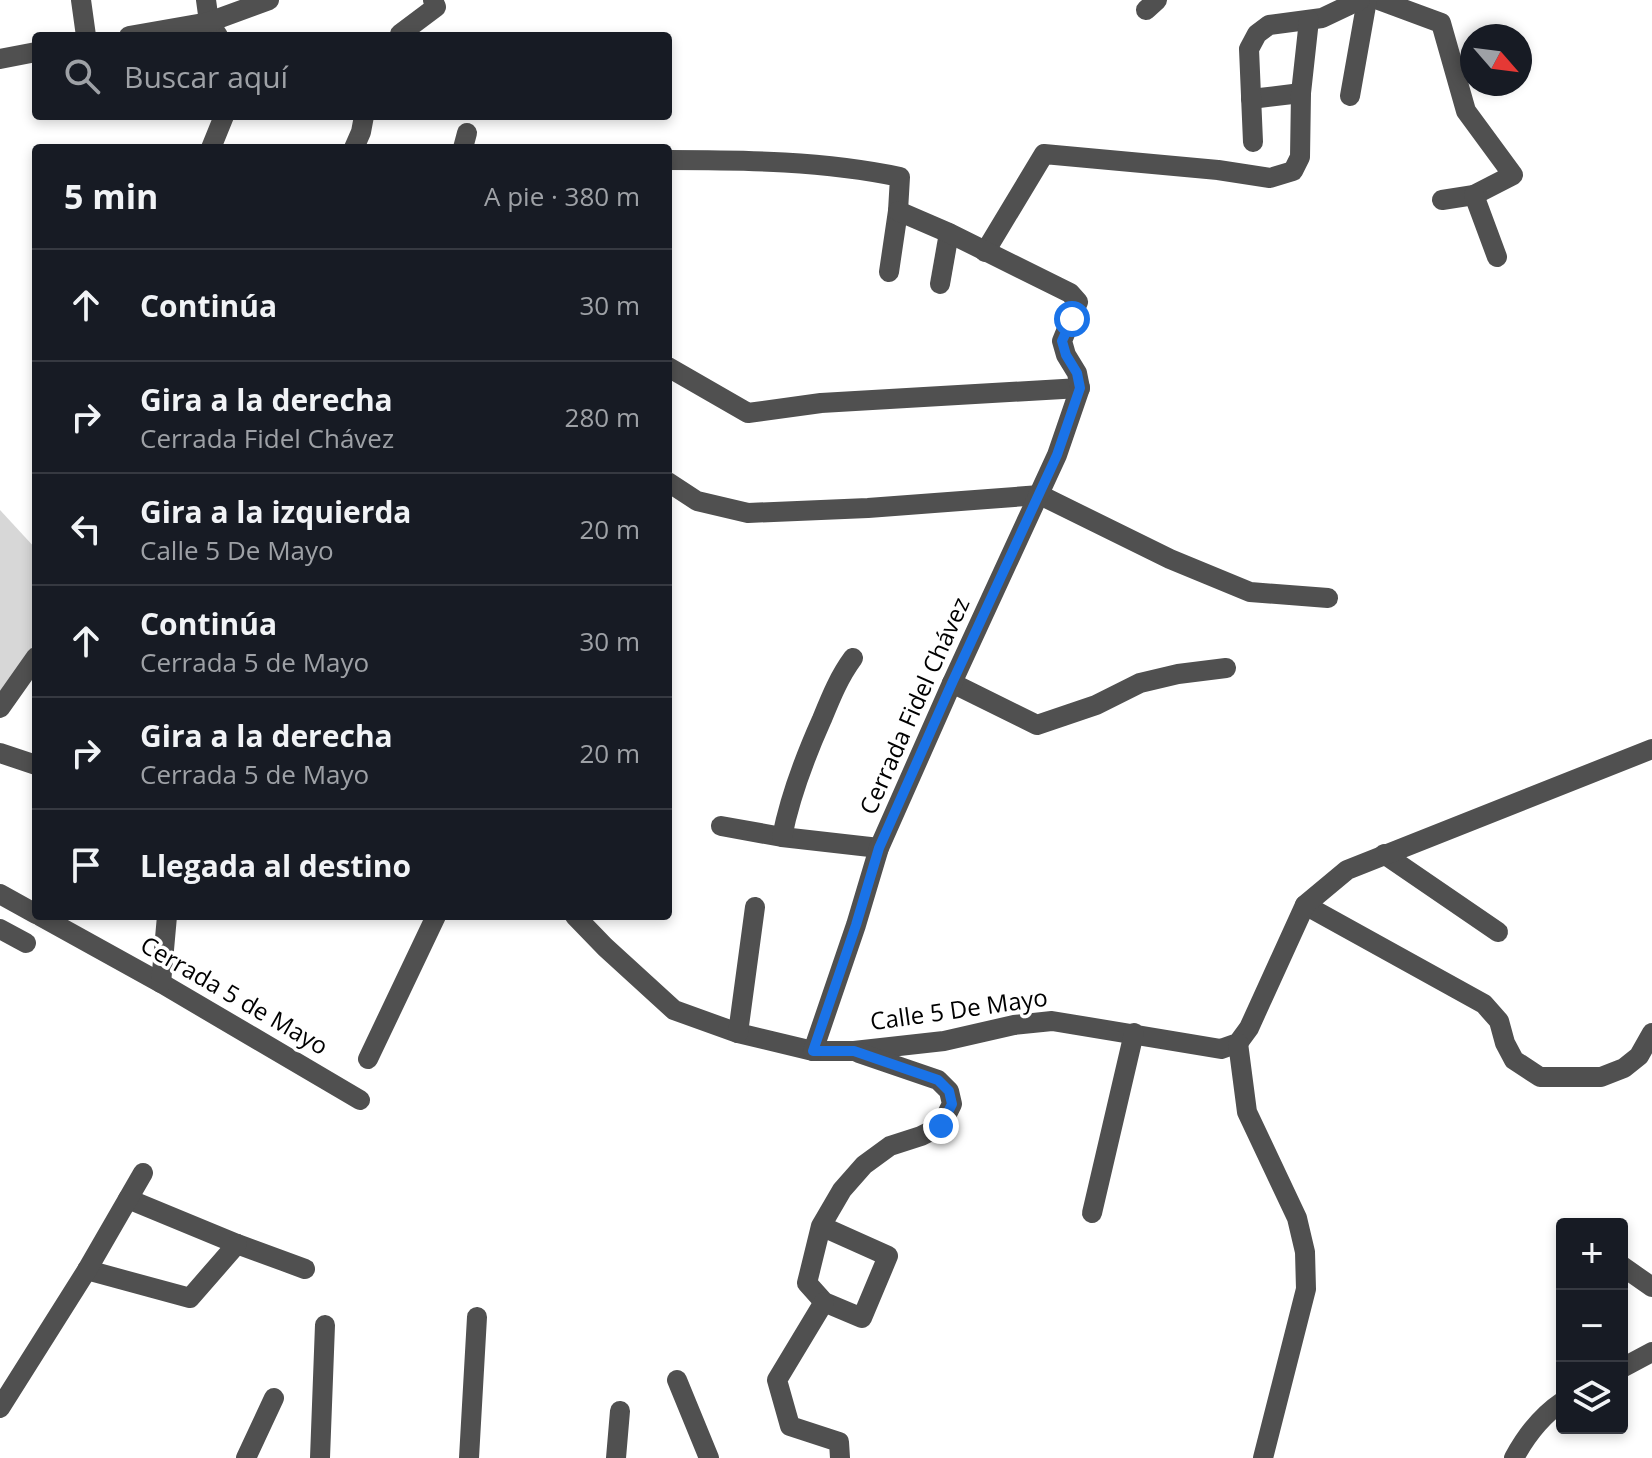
<!DOCTYPE html>
<html lang="es">
<meta charset="utf-8">
<style>
body{margin:0;font-family:"Open Sans",sans-serif;background:#20242c;color:#f1f3f6}
.controls{position:absolute;right:24px;bottom:24px;display:grid;overflow:hidden;border-radius:8px;box-shadow:0 4px 12px #0003}
.controls button{width:72px;height:72px;display:grid;place-items:center;padding:0;border:0;border-bottom:2px solid #363941;background:#171b24;color:#f1f3f6;font:40px sans-serif}
.compass{position:absolute;left:1460px;top:24px;width:72px;height:72px;border-radius:50%;background:#171b24;box-shadow:0 4px 12px #0003;rotate:118deg}
.stop{position:absolute;width:24px;height:24px;margin:-18px;border:6px solid #1a73e8;border-radius:50%;background:#fff}
.stop.end{background:#1a73e8;border-color:#fff;box-shadow:0 2px 8px #0008}
.list{margin:0;padding:0;list-style:none}
h2{display:flex;justify-content:space-between;align-items:center;height:104px;margin:0;padding:0 32px;font-size:34px}
h2 small{font-size:26px;font-weight:400;color:#9ea1a6}
.list li{display:grid;grid-template-columns:52px 1fr auto;gap:24px;align-items:center;box-sizing:border-box;height:112px;padding:0 32px;border-top:2px solid #363941}
.list b{display:block;font-size:30px;white-space:nowrap}
.list p{margin:0;font-size:26px;white-space:nowrap;color:#9ea1a6}
.list em{font-size:26px;font-style:normal;color:#9ea1a6}
.icon{flex:none;width:44px;height:44px;fill:none;stroke:currentColor;stroke-width:2;stroke-linecap:round;stroke-linejoin:round}
.map{position:relative;flex:none;width:1652px;height:1458px;overflow:hidden}
.search{position:absolute;background:#171b24;box-shadow:0 4px 12px #0003;left:32px;top:32px;width:640px;height:88px;display:flex;align-items:center;gap:20px;box-sizing:border-box;padding:0 28px;border-radius:8px;color:#9ea1a6;font-size:30px}
.panel{position:absolute;background:#171b24;box-shadow:0 4px 12px #0003;left:32px;top:144px;width:640px;height:776px;border-radius:8px}
.map>svg:first-child{display:block}
.green{fill:#d7d7d7}
.lines{fill:none;stroke-linecap:round;stroke-linejoin:round}
.minor{stroke:#505050;stroke-width:20}
.route{stroke:#1a73e8;stroke-width:10}
.labels{text-anchor:middle;stroke-width:7;stroke-linejoin:round;paint-order:stroke}
.street-label{font-size:24px;fill:#000;stroke:#fff}
</style>
<div class="map">
<svg width="1652" height="1458" viewBox="0 0 1652 1458">
<rect width="100%" height="100%" fill="#fff"/>
<path class="green" d="M0,510L36,549V648L0,698Z"/>
<g class="lines">
<g class="minor">
<path d="M81,0L86,36"/>
<path d="M206,0L209,22L218,36"/>
<path d="M1379,0L1441,23L1466,111L1513,175L1474,195L1442,200"/>
<path d="M1146,10L1157,0"/>
<path d="M400,34L436,7L433,0"/>
<path d="M129,36L209,22L269,0"/>
<path d="M0,59L36,52"/>
<path d="M1350,96L1367,0"/>
<path d="M1251,99L1301,93"/>
<path d="M1253,142L1249,49L1257,34L1269,25L1322,18L1360,0"/>
<path d="M211,148L224,116"/>
<path d="M354,148L361,132L364,116"/>
<path d="M463,148L467,133"/>
<path d="M668,160C745,160 824,161 900,177L898,211L889,272"/>
<path d="M1474,195L1497,257"/>
<path d="M985,252L1044,154L1218,170L1270,178L1293,171L1300,157L1301,93L1309,20"/>
<path d="M940,284L949,233"/>
<path d="M668,367L748,413L821,403L1080,388"/>
<path d="M668,482L697,501L748,513L868,508L1040,495L1170,559L1250,592L1328,598"/>
<path d="M952,683L1037,725L1096,705L1140,683L1178,674L1226,668"/>
<path d="M0,708L36,657"/>
<path d="M0,753L36,765"/>
<path d="M721,826L782,837L879,848"/>
<path d="M782,837C790,796 805,757 822,719C831,697 839,677 853,658"/>
<path d="M1384,854L1498,932"/>
<path d="M0,894L36,914"/>
<path d="M1305,905L1484,1004L1499,1021L1505,1043L1514,1060L1540,1077H1601L1624,1068L1639,1056L1652,1033"/>
<path d="M40,916L161,983L360,1100"/>
<path d="M575,916L605,947L674,1010L738,1033L813,1051H854L944,1041L1014,1025L1052,1021L1221,1049L1238,1043L1249,1028L1305,905L1347,870L1652,749"/>
<path d="M0,929L26,943"/>
<path d="M161,983L167,916"/>
<path d="M738,1033L755,907"/>
<path d="M1238,1043L1247,1112L1297,1218L1305,1252L1306,1289L1263,1458"/>
<path d="M813,1051L856,925L879,848L952,683L1057,455L1080,388L1077,373L1066,355L1062,341L1078,302L1070,293L949,233L898,211"/>
<path d="M368,1059L436,916"/>
<path d="M128,1199L237,1244L305,1269"/>
<path d="M1092,1213L1134,1033"/>
<path d="M821,1226L888,1256L862,1318L824,1302L807,1283L821,1226L842,1190L864,1165L890,1146L921,1136L941,1126L952,1104L949,1091L938,1080L859,1053"/>
<path d="M1622,1266L1652,1287"/>
<path d="M87,1270L190,1298L237,1244"/>
<path d="M824,1302L777,1380L790,1426L839,1442L840,1458"/>
<path d="M1622,1368L1652,1352"/>
<path d="M677,1380L709,1458"/>
<path d="M0,1408L87,1270L143,1173"/>
<path d="M246,1458L274,1398"/>
<path d="M320,1458L325,1325"/>
<path d="M469,1458L477,1317"/>
<path d="M616,1458L620,1411"/>
<path d="M1514,1458C1526,1436 1541,1416 1562,1402"/>
</g>
</g>
<g class="lines">
<path class="route" d="M941,1126L952,1104L949,1091L938,1080L854,1051H813L856,925L879,848L952,683L1057,455L1080,388L1077,373L1066,355L1062,341L1072,319"/>
</g>
<g class="labels">
<g class="street-label">
<text transform="translate(915 706) rotate(-66)" y="8">Cerrada Fidel Chávez</text>
<text transform="translate(234 996) rotate(30)" y="8">Cerrada 5 de Mayo</text>
<text transform="translate(959 1010) rotate(-8)" y="8">Calle 5 De Mayo</text>
</g>
</g>
</svg>
<div class="controls">
<button>+</button>
<button>−</button>
<button><svg class="icon" aria-label="layers" viewBox="0 0 24 24"><path d="M12 4l9 5-9 5-9-5zM3 14l9 5 9-5"/></svg></button>
</div>
<svg class="compass" viewBox="-18 -18 36 36"><path d="M0-13l5 13h-10z" fill="#e53935"/><path d="M0 13l5-13h-10z" fill="#9ea1a6"/></svg>
<div class="stop" style="left:1072px;top:319px"></div>
<div class="stop end" style="left:941px;top:1126px"></div>
<div class="search"><svg class="icon" aria-label="search" viewBox="0 0 24 24"><circle cx="10" cy="10" r="6"/><path d="M15 15l6 6"/></svg>Buscar aquí</div>
<section class="panel">
<h2>5 min<small>A pie · 380 m</small></h2>
<ul class="list">
<li><svg class="icon" aria-label="ahead" viewBox="0 0 24 24"><path d="M12 20V5M6 11l6-6 6 6"/></svg><div><b>Continúa</b></div><em>30 m</em></li>
<li><svg class="icon" aria-label="right" viewBox="0 0 24 24"><path d="M7 20v-9h11M14 6l5 5-5 5"/></svg><div><b>Gira a la derecha</b><p>Cerrada Fidel Chávez</p></div><em>280 m</em></li>
<li><svg class="icon" aria-label="left" viewBox="0 0 24 24"><path d="M17 20v-9H6M10 6l-5 5 5 5"/></svg><div><b>Gira a la izquierda</b><p>Calle 5 De Mayo</p></div><em>20 m</em></li>
<li><svg class="icon" aria-label="ahead" viewBox="0 0 24 24"><path d="M12 20V5M6 11l6-6 6 6"/></svg><div><b>Continúa</b><p>Cerrada 5 de Mayo</p></div><em>30 m</em></li>
<li><svg class="icon" aria-label="right" viewBox="0 0 24 24"><path d="M7 20v-9h11M14 6l5 5-5 5"/></svg><div><b>Gira a la derecha</b><p>Cerrada 5 de Mayo</p></div><em>20 m</em></li>
<li><svg class="icon" aria-label="arrive" viewBox="0 0 24 24"><path d="M6 21V4h12l-3 4 3 4H6"/></svg><div><b>Llegada al destino</b></div></li>
</ul>
</section>
</div>
